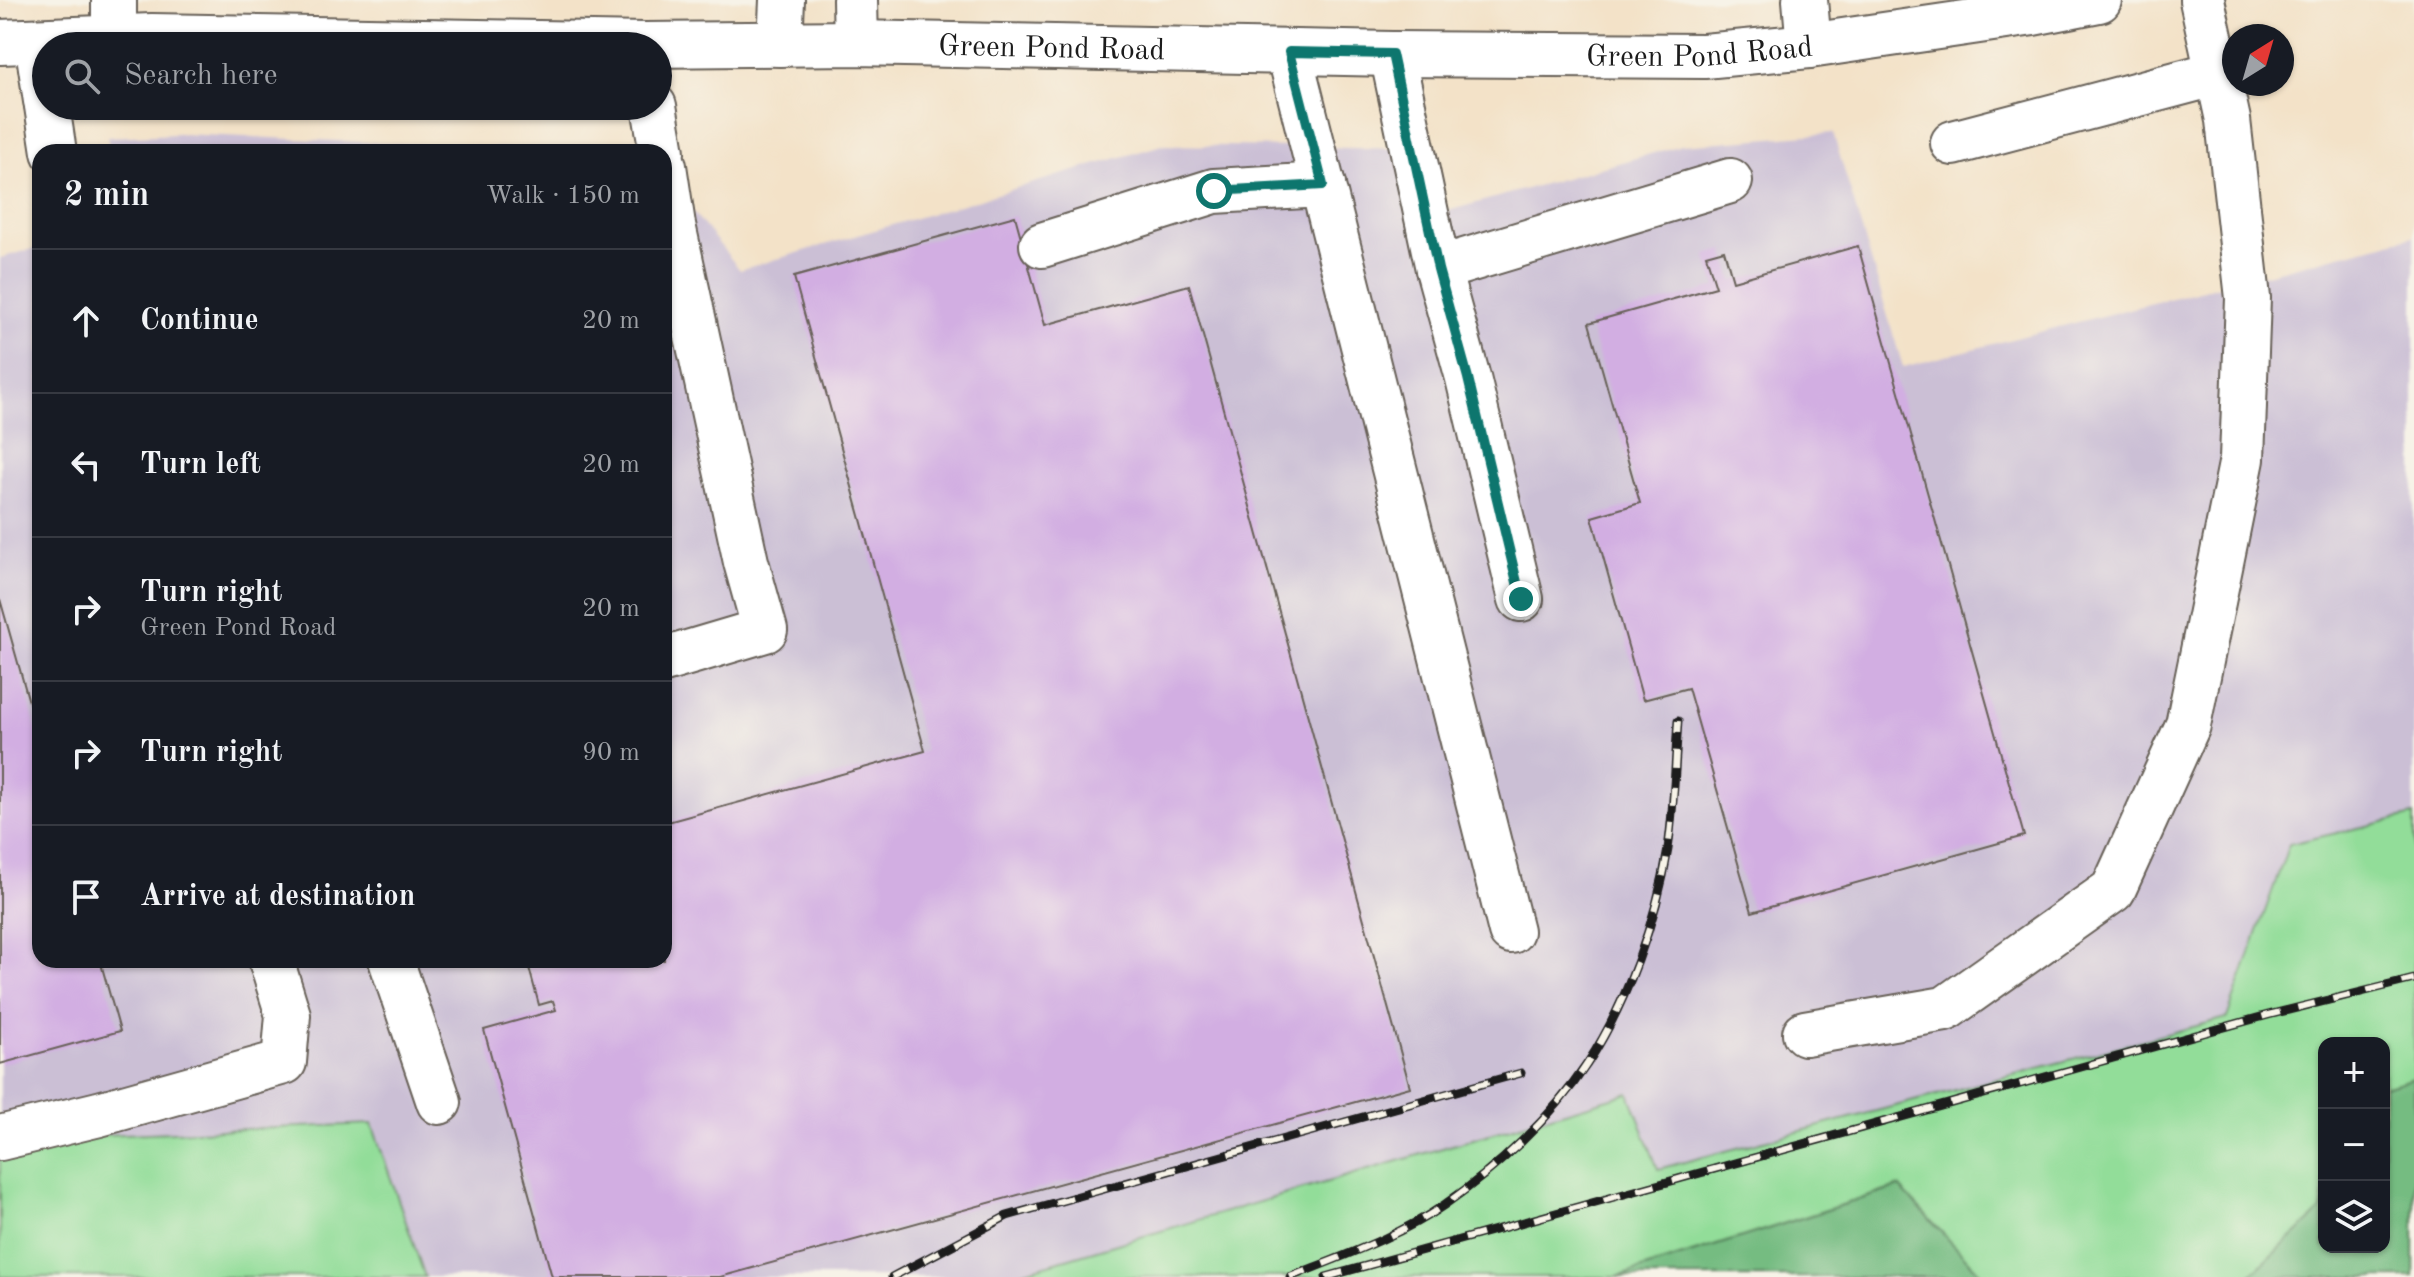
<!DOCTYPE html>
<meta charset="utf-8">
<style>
body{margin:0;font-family:"Old Standard TT",serif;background:#20242c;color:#f1f3f6}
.controls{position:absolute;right:24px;bottom:24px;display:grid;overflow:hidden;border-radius:16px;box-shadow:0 2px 6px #0004}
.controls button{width:72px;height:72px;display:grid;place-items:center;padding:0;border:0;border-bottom:2px solid #363941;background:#171b24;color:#f1f3f6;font:40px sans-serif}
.compass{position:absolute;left:2222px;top:24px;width:72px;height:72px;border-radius:50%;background:#171b24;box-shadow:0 2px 6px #0004;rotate:37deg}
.stop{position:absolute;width:24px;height:24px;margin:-18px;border:6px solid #0f766e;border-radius:50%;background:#fff}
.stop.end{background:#0f766e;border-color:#fff;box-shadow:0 2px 8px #0008}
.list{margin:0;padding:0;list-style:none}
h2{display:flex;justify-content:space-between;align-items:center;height:104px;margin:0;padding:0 32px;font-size:34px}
h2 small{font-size:26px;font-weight:400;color:#9ea1a6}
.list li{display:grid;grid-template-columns:52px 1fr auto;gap:24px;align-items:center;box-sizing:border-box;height:144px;padding:0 32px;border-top:2px solid #363941}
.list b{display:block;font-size:30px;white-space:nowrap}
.list p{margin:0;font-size:26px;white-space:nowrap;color:#9ea1a6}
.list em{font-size:26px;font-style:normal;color:#9ea1a6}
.icon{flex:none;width:44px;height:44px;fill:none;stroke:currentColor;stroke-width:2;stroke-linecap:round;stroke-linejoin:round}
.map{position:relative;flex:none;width:2414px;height:1277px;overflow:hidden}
.search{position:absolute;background:#171b24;box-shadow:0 2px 6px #0004;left:32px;top:32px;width:640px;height:88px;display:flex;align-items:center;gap:20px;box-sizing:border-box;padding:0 28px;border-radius:44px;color:#9ea1a6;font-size:30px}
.panel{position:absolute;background:#171b24;box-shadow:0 2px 6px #0004;left:32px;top:144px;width:640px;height:824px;border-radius:24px}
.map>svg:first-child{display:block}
.industrial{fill:#cbbfd5}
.green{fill:#92dd99;stroke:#577c5a;stroke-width:2}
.forest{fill:#75bc81;stroke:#486c4e;stroke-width:2}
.building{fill:#d2aee2}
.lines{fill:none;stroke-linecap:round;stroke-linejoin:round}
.minor-casing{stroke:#676158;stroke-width:48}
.major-casing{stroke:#676158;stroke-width:48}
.minor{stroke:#fff;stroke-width:44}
.major{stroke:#fff;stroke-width:44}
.rail-casing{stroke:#1c1c1c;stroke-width:9}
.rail{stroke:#f7f3e8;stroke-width:6;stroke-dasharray:18;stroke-linecap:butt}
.route{stroke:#0f766e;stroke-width:10}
.labels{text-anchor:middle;stroke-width:6;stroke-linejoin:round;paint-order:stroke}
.street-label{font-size:30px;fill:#1c1c1c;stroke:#f7f3e8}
</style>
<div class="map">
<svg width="2414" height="1277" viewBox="0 0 2414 1277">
<rect width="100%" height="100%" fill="#f7f3e8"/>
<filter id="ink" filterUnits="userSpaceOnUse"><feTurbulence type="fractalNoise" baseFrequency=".0125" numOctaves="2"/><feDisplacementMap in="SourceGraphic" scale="16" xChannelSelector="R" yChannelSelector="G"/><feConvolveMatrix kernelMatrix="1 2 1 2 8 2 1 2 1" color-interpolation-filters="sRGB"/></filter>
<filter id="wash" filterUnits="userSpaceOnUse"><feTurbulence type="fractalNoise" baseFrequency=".006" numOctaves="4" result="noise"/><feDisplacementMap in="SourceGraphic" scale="32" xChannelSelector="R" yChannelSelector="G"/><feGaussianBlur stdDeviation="1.8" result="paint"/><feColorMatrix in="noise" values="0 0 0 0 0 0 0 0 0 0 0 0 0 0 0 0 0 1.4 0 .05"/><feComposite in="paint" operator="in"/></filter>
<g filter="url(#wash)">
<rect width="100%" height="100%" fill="#f3e2c8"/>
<g class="industrial">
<path d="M1833,133L1903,367L2414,236V815L2289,844L2227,1018L1658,1169L1628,1093L1005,1277H425L372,1124L0,1139V258L40,247V960H664V176L740,270L1162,145L1415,149L1427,217L1682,145Z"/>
<path d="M180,134L581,152H111L107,137Z"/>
</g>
<g class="green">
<path d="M2414,815V1078L2384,1087V1043H2324V1193L2321,1211L2248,1277H1984L1898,1187L1617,1277H1005L1629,1093L1658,1169L2227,1018L2289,844Z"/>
<path d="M372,1124L425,1277H0V1139Z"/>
</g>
<g class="forest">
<path d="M2414,1078V1277H2248L2321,1211L2324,1193V1247H2384V1087Z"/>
<path d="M1899,1187L1984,1277H1617Z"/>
</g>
<g id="blocks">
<g class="building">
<path d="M1015,216L1045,325L1189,285L1410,1087L720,1277H552L484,1030L556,1010L553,1001L539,1005L527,960H664V823L925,751L794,277Z"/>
<path d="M1858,246L2024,836L1752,912L1688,688L1643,700L1592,517L1640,503L1589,323L1716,287L1706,255L1724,250L1733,281Z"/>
<path d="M0,599L40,741V960H100L120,1031L0,1064Z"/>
</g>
</g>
</g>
<g filter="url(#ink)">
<use href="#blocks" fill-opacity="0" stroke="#676158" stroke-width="2"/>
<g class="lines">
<g class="minor-casing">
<g id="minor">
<path d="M855,0L856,43"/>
<path d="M1805,0L1809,46"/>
<path d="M114,38V0"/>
<path d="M37,41L46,101"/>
<path d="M780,44L782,0"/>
<path d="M1289,52L1511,931"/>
<path d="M1392,54L1438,269L1730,181"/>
<path d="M47,106L54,152"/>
<path d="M654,106L662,152"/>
<path d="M1953,143L2218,73"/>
<path d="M664,166L673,225L746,562L765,630L664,660"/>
<path d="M1042,245L1214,191L1323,185"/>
<path d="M1438,269L1468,378L1521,599"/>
<path d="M391,960L439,1102"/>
<path d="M1805,1033L1945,1009L2113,890L2188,725L2242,459L2248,298L2228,120L2202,0"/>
<path d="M0,1138L99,1114L284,1062L288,1015L271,960"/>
</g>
</g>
<g class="major-casing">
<g id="major">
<path id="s1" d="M0,42L152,36L645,45L856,43L1392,54L1704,56L1809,46L2033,13L2099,0"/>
</g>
</g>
<use href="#minor" class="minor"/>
<use href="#major" class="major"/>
<g class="rail-casing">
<g id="rail">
<path d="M892,1277L1007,1216L1521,1073"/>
<path d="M1290,1277C1340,1257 1400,1236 1444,1205C1497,1168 1551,1119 1587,1064C1626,1005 1657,919 1668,849C1674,807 1675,763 1678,721"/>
<path d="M1326,1277L2268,1015L2414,979"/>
</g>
</g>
<use href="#rail" class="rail"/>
</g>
</g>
<g class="lines" filter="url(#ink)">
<path class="route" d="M1214,191L1323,185L1289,52L1392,54L1438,269L1468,378L1521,599"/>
</g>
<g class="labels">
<g class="street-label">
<text dy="10" stroke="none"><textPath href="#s1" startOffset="1052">Green Pond Road</textPath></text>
<text dy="10" stroke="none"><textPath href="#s1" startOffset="1700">Green Pond Road</textPath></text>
</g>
</g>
</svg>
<div class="controls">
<button>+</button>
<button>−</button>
<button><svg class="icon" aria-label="layers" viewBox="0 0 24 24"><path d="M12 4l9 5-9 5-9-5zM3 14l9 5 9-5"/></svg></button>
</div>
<svg class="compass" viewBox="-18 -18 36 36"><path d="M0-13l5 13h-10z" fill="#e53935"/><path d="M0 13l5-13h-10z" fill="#9ea1a6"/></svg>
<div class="stop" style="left:1214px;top:191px"></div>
<div class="stop end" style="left:1521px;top:599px"></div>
<div class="search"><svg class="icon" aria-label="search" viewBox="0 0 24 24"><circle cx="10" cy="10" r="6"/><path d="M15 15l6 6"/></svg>Search here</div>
<section class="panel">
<h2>2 min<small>Walk · 150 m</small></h2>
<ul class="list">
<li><svg class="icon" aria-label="ahead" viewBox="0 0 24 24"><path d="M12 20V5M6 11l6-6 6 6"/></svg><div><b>Continue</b></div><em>20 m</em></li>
<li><svg class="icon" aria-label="left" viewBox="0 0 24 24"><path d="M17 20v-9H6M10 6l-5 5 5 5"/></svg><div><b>Turn left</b></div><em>20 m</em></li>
<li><svg class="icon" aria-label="right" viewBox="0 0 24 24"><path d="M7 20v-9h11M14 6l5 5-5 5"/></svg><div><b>Turn right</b><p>Green Pond Road</p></div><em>20 m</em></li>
<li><svg class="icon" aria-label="right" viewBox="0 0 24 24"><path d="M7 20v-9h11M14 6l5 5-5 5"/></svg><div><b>Turn right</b></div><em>90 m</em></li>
<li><svg class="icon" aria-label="arrive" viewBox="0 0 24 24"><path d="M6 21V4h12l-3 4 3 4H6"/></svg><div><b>Arrive at destination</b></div></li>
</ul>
</section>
</div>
